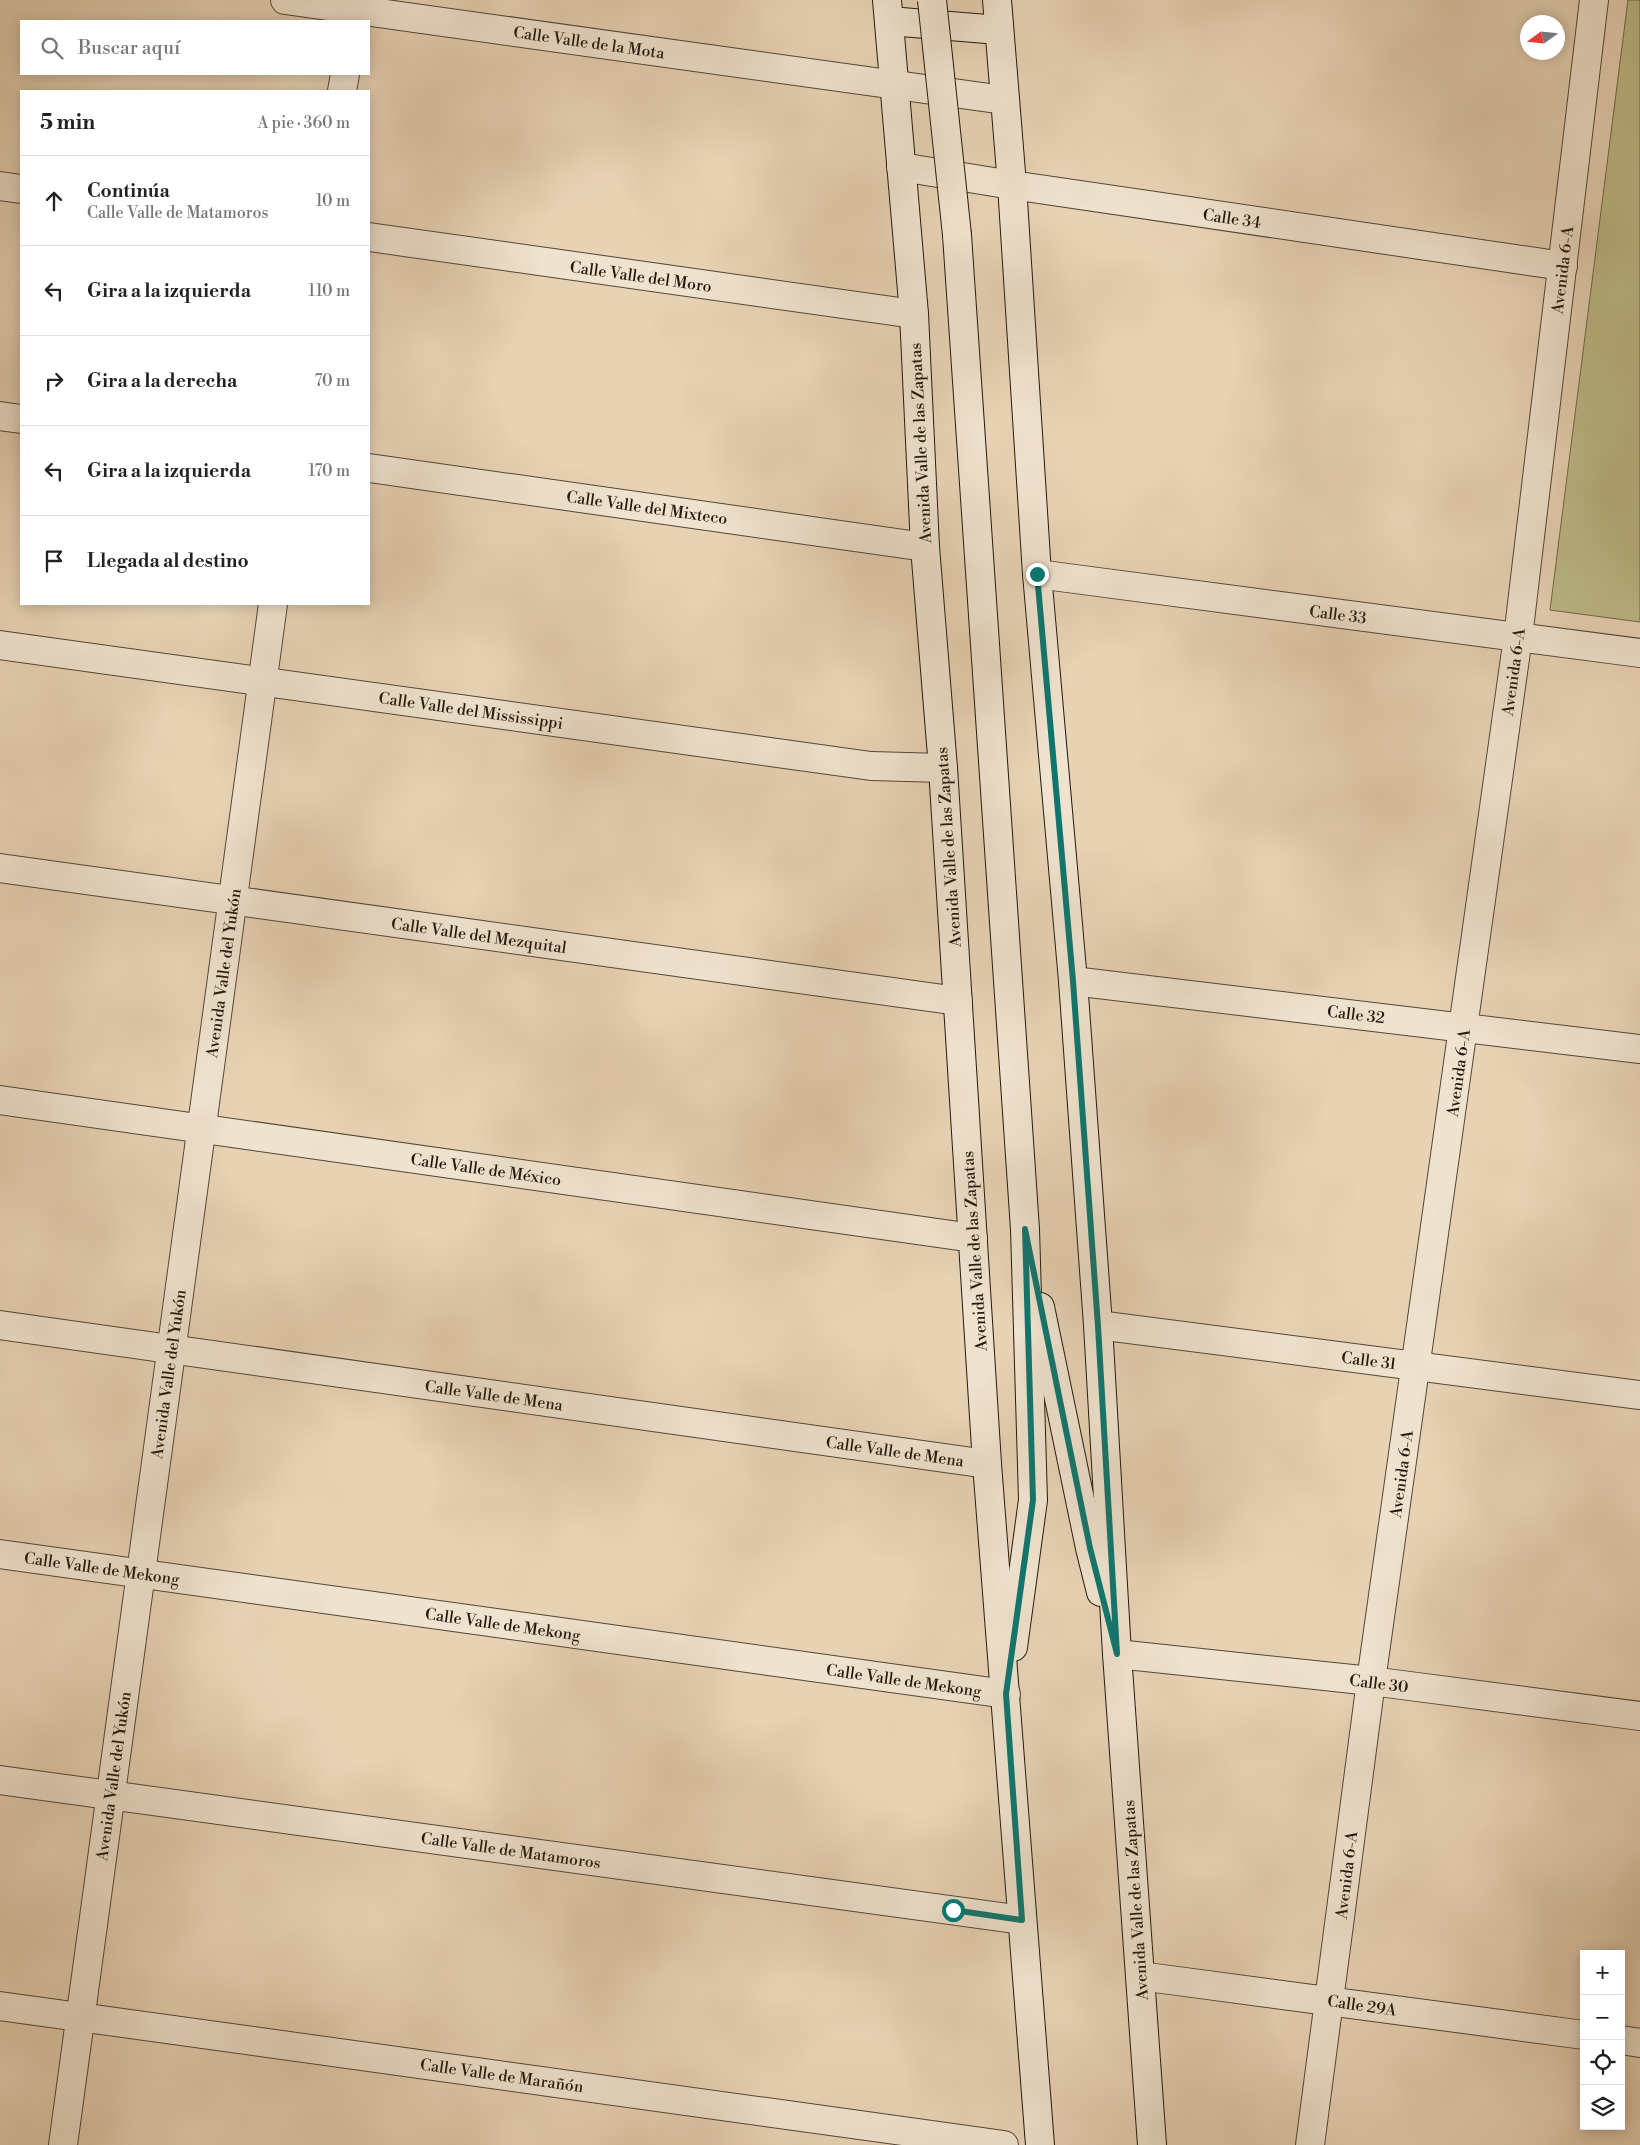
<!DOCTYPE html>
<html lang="es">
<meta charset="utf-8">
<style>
body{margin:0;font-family:"Libre Bodoni",serif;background:#f2f2f2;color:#222}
.controls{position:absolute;right:15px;bottom:15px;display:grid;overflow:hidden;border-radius:0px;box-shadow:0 2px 12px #0003}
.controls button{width:45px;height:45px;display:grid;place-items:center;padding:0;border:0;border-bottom:1px solid #e0e0e0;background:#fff;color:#222;font:25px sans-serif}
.compass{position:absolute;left:1520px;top:15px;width:45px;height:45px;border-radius:50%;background:#fff;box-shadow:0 2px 12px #0003;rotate:255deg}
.stop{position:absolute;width:15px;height:15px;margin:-11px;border:4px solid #0f766e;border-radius:50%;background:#fff}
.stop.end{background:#0f766e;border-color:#fff;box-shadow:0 1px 5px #0008}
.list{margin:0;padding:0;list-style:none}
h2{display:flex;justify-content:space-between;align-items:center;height:65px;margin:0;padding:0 20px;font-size:21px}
h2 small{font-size:16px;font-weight:400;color:#767676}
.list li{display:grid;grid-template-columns:32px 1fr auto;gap:15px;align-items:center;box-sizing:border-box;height:90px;padding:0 20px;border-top:1px solid #e0e0e0}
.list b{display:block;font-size:19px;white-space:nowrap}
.list p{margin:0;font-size:16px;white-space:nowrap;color:#767676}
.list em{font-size:16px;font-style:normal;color:#767676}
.icon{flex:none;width:28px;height:28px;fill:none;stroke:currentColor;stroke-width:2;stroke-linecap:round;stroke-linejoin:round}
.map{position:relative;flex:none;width:1640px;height:2145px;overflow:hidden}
.search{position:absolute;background:#fff;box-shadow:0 2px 12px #0003;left:20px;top:20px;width:350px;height:55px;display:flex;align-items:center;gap:12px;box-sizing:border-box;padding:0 18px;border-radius:0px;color:#767676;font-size:19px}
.panel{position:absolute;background:#fff;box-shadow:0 2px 12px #0003;left:20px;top:90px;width:350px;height:515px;border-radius:0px}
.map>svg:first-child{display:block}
.green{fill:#bdba88;stroke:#706a4a}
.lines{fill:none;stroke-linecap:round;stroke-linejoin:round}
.minor-casing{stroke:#534737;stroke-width:30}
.tertiary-casing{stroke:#534737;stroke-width:30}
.secondary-casing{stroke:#22190d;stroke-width:30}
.minor{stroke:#efe2ce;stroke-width:28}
.tertiary{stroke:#efe2ce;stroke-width:28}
.secondary{stroke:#efe2ce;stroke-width:28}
.secondary-bridge-casing{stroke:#22190d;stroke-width:30;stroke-linecap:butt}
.secondary-bridge{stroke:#efe2ce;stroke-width:28}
.route{stroke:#0f766e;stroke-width:6}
.labels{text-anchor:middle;stroke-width:4;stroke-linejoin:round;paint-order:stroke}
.street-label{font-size:16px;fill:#22190d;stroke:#efe2ce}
</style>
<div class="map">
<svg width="1640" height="2145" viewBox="0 0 1640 2145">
<rect width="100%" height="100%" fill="#e7d2b4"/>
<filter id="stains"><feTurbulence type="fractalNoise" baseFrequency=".004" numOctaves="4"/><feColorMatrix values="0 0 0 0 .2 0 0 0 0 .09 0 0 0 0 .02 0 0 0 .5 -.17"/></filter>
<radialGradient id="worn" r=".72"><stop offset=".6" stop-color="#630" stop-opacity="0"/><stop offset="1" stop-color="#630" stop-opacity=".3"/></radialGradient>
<path class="green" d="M1628,0H1640V622L1550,610Z"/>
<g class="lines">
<g class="minor-casing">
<g id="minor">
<path d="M285,0L1004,100"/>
<path d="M901,167L1012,185L1563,266"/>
<path d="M0,186L21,189"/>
<path d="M369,237L914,314"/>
<path d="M0,416L21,419"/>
<path d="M369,468L925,547"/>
<path d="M1037,574L1640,653"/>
<path d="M0,645L871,766L943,768"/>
<path d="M0,868L958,1001"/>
<path d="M0,1100L973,1238"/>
<path d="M0,1325L987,1464"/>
<path d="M1098,1325L1640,1395"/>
<path d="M0,1554L1006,1694"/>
<path d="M1117,1654L1371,1681L1640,1716"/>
<path d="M0,1780L1022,1920"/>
<path d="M1140,1976L1584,2035"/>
<path d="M0,2006L1004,2145"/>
<path d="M1621,2040L1640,2043"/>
<path d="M1310,2145L1371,1681L1518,637L1594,0"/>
</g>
</g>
<g class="tertiary-casing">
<g id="tertiary">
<path d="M352,21L355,0"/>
<path d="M342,91L345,74"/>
<path d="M1073,981L1640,1049"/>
<path d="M63,2145L273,604"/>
</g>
</g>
<g class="secondary-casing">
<g id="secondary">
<path d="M887,0L914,314L925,547L943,768L987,1464L1040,2145"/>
<path d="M997,0L1012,185L1037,574L1073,981L1098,1325L1117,1654L1152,2145"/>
<path d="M889,21L999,30"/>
<path d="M957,235L1025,1229L1033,1500L1013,1647"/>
<path d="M1040,1307L1090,1548L1101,1592"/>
</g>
</g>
<use href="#minor" class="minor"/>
<use href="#tertiary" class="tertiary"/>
<use href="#secondary" class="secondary"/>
<g class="secondary-bridge-casing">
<path id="secondary-bridge" d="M932,0L957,235"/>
</g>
<use href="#secondary-bridge" class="secondary-bridge"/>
</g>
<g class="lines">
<path class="route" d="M953,1910L1022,1920L1006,1694L1033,1500L1025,1229L1090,1548L1117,1654L1098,1326L1073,981L1037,574"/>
</g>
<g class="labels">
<g class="street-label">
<text transform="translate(589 42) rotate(8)" y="6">Calle Valle de la Mota</text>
<text transform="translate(1232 218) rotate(8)" y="6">Calle 34</text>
<text transform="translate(1562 270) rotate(-83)" y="6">Avenida 6-A</text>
<text transform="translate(641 276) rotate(8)" y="6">Calle Valle del Moro</text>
<text transform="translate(920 443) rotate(-93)" y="6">Avenida Valle de las Zapatas</text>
<text transform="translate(647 507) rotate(8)" y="6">Calle Valle del Mixteco</text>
<text transform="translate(1338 614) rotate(7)" y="6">Calle 33</text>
<text transform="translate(1513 672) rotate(-82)" y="6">Avenida 6-A</text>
<text transform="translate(471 710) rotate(8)" y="6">Calle Valle del Mississippi</text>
<text transform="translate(948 847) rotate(-94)" y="6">Avenida Valle de las Zapatas</text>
<text transform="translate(479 935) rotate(8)" y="6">Calle Valle del Mezquital</text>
<text transform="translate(223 973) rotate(-82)" y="6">Avenida Valle del Yukón</text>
<text transform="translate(1356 1014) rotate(7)" y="6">Calle 32</text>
<text transform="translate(1458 1073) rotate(-82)" y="6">Avenida 6-A</text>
<text transform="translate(486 1169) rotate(8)" y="6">Calle Valle de México</text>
<text transform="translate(974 1251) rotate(-94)" y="6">Avenida Valle de las Zapatas</text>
<text transform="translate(1369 1360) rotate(7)" y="6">Calle 31</text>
<text transform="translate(168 1374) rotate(-82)" y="6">Avenida Valle del Yukón</text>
<text transform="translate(494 1395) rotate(8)" y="6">Calle Valle de Mena</text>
<text transform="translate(895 1451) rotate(8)" y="6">Calle Valle de Mena</text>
<text transform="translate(1401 1474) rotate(-82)" y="6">Avenida 6-A</text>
<text transform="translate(102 1568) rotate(8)" y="6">Calle Valle de Mekong</text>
<text transform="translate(503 1624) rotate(8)" y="6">Calle Valle de Mekong</text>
<text transform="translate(904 1680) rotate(8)" y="6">Calle Valle de Mekong</text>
<text transform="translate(1379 1683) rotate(7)" y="6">Calle 30</text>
<text transform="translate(113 1776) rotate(-82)" y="6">Avenida Valle del Yukón</text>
<text transform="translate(511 1850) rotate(8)" y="6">Calle Valle de Matamoros</text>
<text transform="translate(1346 1875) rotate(-83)" y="6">Avenida 6-A</text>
<text transform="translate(1135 1900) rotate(-94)" y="6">Avenida Valle de las Zapatas</text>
<text transform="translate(1362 2005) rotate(8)" y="6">Calle 29A</text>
<text transform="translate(502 2075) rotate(8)" y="6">Calle Valle de Marañón</text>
</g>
</g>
<rect width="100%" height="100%" filter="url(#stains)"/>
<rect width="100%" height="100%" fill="url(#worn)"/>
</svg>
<div class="controls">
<button>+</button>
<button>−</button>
<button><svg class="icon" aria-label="locate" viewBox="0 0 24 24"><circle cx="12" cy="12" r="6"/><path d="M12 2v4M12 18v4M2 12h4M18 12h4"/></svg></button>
<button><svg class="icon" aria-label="layers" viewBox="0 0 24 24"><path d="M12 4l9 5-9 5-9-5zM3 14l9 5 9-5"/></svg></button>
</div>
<svg class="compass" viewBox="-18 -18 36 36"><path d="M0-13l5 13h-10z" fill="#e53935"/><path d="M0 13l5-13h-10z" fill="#767676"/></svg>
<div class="stop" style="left:953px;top:1910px"></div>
<div class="stop end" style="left:1037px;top:574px"></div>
<div class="search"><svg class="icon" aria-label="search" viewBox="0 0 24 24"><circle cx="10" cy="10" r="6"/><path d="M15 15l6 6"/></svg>Buscar aquí</div>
<section class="panel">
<h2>5 min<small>A pie · 360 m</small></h2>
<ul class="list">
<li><svg class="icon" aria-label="ahead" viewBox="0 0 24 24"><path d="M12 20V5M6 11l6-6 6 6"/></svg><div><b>Continúa</b><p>Calle Valle de Matamoros</p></div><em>10 m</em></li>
<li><svg class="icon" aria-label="left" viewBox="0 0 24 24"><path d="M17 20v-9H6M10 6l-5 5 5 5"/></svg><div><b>Gira a la izquierda</b></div><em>110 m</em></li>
<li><svg class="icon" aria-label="right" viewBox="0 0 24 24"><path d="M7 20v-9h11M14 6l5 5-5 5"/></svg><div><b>Gira a la derecha</b></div><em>70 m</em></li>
<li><svg class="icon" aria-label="left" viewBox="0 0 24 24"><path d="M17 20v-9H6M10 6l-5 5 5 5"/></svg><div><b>Gira a la izquierda</b></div><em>170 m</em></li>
<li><svg class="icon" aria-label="arrive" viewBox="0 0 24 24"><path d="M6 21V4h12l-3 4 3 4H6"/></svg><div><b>Llegada al destino</b></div></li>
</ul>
</section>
</div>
